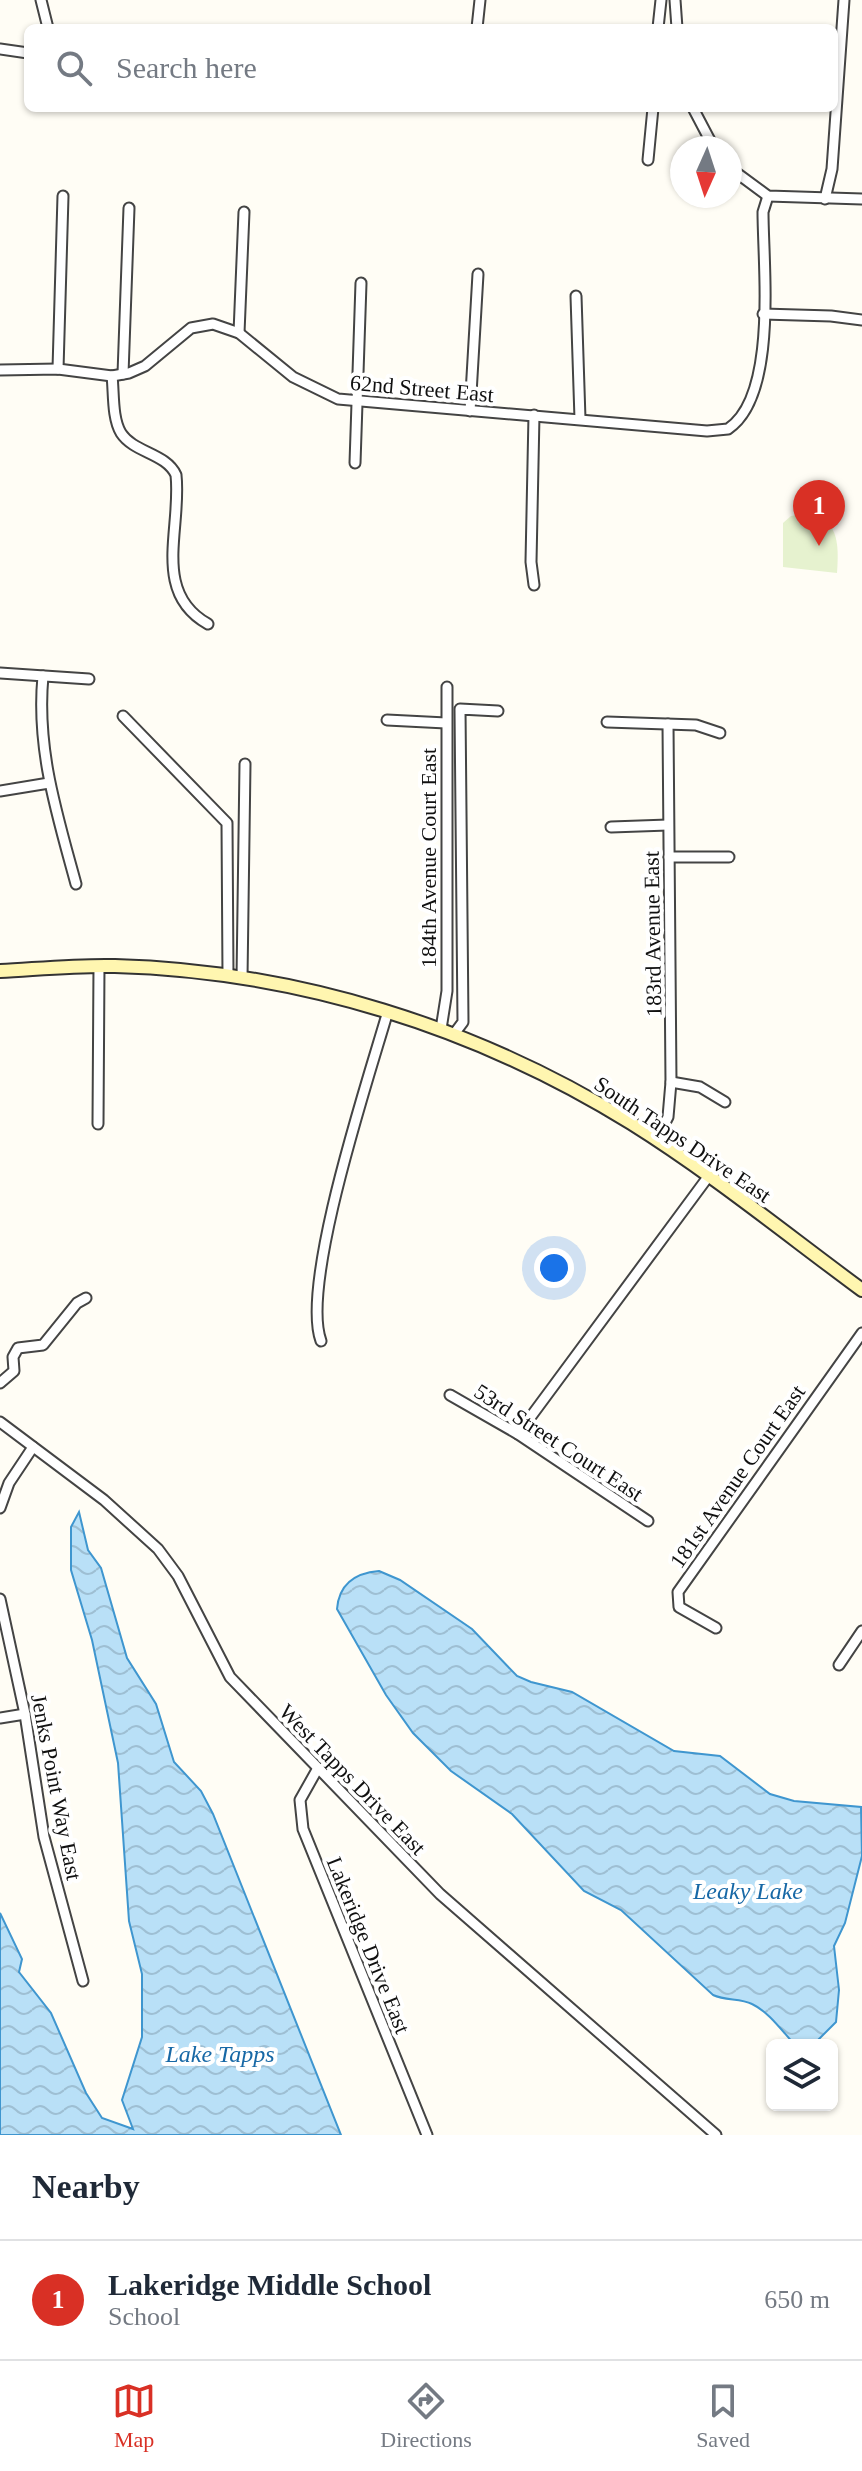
<!DOCTYPE html>
<style>
body{margin:0;font-family:"Times New Roman",serif;background:#f6f6f7;color:#1f2937}
.controls{position:absolute;right:24px;bottom:24px;display:grid;overflow:hidden;border-radius:12px;box-shadow:0 2px 6px #0004}
.controls button{width:72px;height:72px;display:grid;place-items:center;padding:0;border:0;border-bottom:2px solid #e0e1e3;background:#fff;color:#1f2937;font:40px sans-serif}
.compass{position:absolute;left:670px;top:136px;width:72px;height:72px;border-radius:50%;background:#fff;box-shadow:0 2px 6px #0004;rotate:183deg}
.you{position:absolute;left:554px;top:1268px;width:28px;height:28px;margin:-20px;border:6px solid #fff;border-radius:50%;background:#1a73e8;box-shadow:0 0 0 12px #1a73e833}
.badge{display:grid;place-items:center;width:52px;height:52px;border-radius:50%;background:#d93025;color:#fff;font-size:26px;font-weight:700}
.pin{position:absolute;translate:-50% -66px;filter:drop-shadow(0 2px 4px #0008)}
.pin::after{content:'';position:absolute;top:42px;width:28px;height:24px;background:inherit;clip-path:polygon(0 0,100% 0,50% 100%)}
.list{margin:0;padding:0;list-style:none}
h2{display:flex;justify-content:space-between;align-items:center;height:104px;margin:0;padding:0 32px;font-size:34px}
h2 small{font-size:26px;font-weight:400;color:#747a83}
.list li{display:grid;grid-template-columns:52px 1fr auto;gap:24px;align-items:center;box-sizing:border-box;height:120px;padding:0 32px;border-top:2px solid #e0e1e3}
.list b{display:block;font-size:30px;white-space:nowrap}
.list p{margin:0;font-size:26px;white-space:nowrap;color:#747a83}
.list em{font-size:26px;font-style:normal;color:#747a83}
.icon{flex:none;width:44px;height:44px;fill:none;stroke:currentColor;stroke-width:2;stroke-linecap:round;stroke-linejoin:round}
.map{position:relative;flex:none;width:862px;height:2135px;overflow:hidden}
.search{position:absolute;background:#fff;box-shadow:0 2px 6px #0004;left:24px;right:24px;top:24px;height:88px;display:flex;align-items:center;gap:20px;box-sizing:border-box;padding:0 28px;border-radius:12px;color:#747a83;font-size:30px}
.sheet{height:224px;background:#fff}
nav{display:flex;justify-content:space-around;align-items:center;box-sizing:border-box;height:112px;border-top:2px solid #e0e1e3;background:#fff;font-size:22px;color:#747a83}
nav a{display:grid;justify-items:center;gap:4px}
nav .on{color:#d93025}
.map>svg:first-child{display:block}
.pitch{fill:#e6f2cf}
.water{fill:url(#water-waves);stroke:#3f96cf;stroke-width:2}
.lines{fill:none;stroke-linecap:round;stroke-linejoin:round}
.street-casing{stroke:#444;stroke-width:13}
.secondary-casing{stroke:#333;stroke-width:16}
.street{stroke:#fff;stroke-width:9}
.secondary{stroke:#fff6b0;stroke-width:12}
.labels{text-anchor:middle;stroke-width:8;stroke-linejoin:round;paint-order:stroke}
.street-label{font-size:22px;fill:#111;stroke:#fff}
.water-label{font-size:24px;font-style:italic;fill:#1768a6;stroke:#fff}
</style>
<div class="map">
<svg width="862" height="2135" viewBox="0 0 862 2135">
<defs>
<pattern id="water-waves" width="16" height="10" patternUnits="userSpaceOnUse" patternTransform="scale(2)"><rect width="16" height="10" fill="#b9e0f7"/><path d="M0 5q4-4 8 0t8 0" fill="none" stroke="#9ebfd3"/></pattern>
</defs>
<rect width="100%" height="100%" fill="#fffdf5"/>
<path class="pitch" d="M803,514C839,516 839,543 837,573L783,567V523L791,516Z"/>
<g class="water">
<path d="M79,1512L88,1550L101,1568L127,1658L156,1704L174,1762L201,1791L213,1814L341,2135H0V1913L22,1959L19,1972L51,2013L86,2093L102,2118L133,2129L122,2100L142,2037V1974L129,1921L118,1763L92,1640L71,1570V1527Z"/>
<path d="M379,1571L400,1580L472,1629L517,1676L531,1682L572,1692L674,1751L720,1756L770,1794L794,1801L861,1807L862,1856L845,1923L834,1946L839,1990L836,2022L813,2045H795C782,2031 769,2012 752,2004C740,1998 726,2001 713,1995L621,1910L584,1891L512,1814L451,1771L413,1733L386,1695L337,1609C339,1584 355,1573 379,1571Z"/>
</g>
<g class="lines">
<g class="street-casing">
<g id="street">
<path d="M41,0L48,28"/>
<path d="M675,0L677,28"/>
<path d="M477,28L480,0"/>
<path d="M658,28L661,0"/>
<path d="M0,49L28,53"/>
<path d="M693,108L714,148"/>
<path d="M648,160L653,108"/>
<path d="M730,168L768,196L862,199"/>
<path d="M825,199L832,169L844,0"/>
<path d="M576,296L580,419"/>
<path d="M763,314L831,316L862,320"/>
<path d="M239,333L244,212"/>
<path d="M58,369L63,196"/>
<path d="M0,370L58,369L112,376L129,373L145,366L191,328L213,324L239,333L293,377L338,399L707,431L728,429C778,396 763,266 763,212L768,196"/>
<path d="M123,374L129,208"/>
<path d="M112,376C114,393 112,418 121,433C134,453 166,453 176,475C182,528 151,592 208,624"/>
<path d="M470,411L478,274"/>
<path d="M355,463L361,283"/>
<path d="M534,585L531,562L534,415"/>
<path d="M0,673L89,679"/>
<path d="M43,676C36,749 57,814 76,884"/>
<path d="M123,716L227,823L228,976"/>
<path d="M387,720L446,723"/>
<path d="M607,722L696,725L720,733"/>
<path d="M0,791L49,783"/>
<path d="M611,827L668,825"/>
<path d="M669,857H729"/>
<path d="M242,978L245,764"/>
<path d="M441,1029L447,991V687"/>
<path d="M454,1034L463,1022L460,709L498,711"/>
<path d="M671,1082L700,1087L725,1102"/>
<path d="M98,1124L99,966"/>
<path d="M656,1140L668,1117L671,1082L668,724"/>
<path d="M321,1341C300,1284 369,1077 388,1011"/>
<path d="M0,1383L14,1371L13,1357L18,1348L43,1345L77,1303L86,1298"/>
<path d="M450,1395L518,1434L648,1521"/>
<path d="M0,1422L104,1500L158,1549L178,1576L230,1677L440,1894L716,2135"/>
<path d="M518,1434L708,1177"/>
<path d="M0,1508L9,1483L33,1447"/>
<path d="M0,1599L25,1714L44,1837L83,1981"/>
<path d="M716,1628L679,1607L678,1592L862,1333"/>
<path d="M839,1665L862,1631"/>
<path d="M0,1718L25,1714"/>
<path d="M318,1768L300,1800L303,1829L427,2135"/>
</g>
</g>
<g class="secondary-casing">
<path id="secondary" d="M0,971C38,969 77,965 115,966C297,971 476,1027 631,1123C711,1173 786,1234 862,1290"/>
</g>
<use href="#street" class="street"/>
<use href="#secondary" class="secondary"/>
</g>
<g class="labels">
<g class="street-label">
<text transform="translate(422 388) rotate(5)" y="8">62nd Street East</text>
<text transform="translate(428 858) rotate(-90)" y="8">184th Avenue Court East</text>
<text transform="translate(652 934) rotate(-91)" y="8">183rd Avenue East</text>
<text transform="translate(683 1139) rotate(34)" y="8">South Tapps Drive East</text>
<text transform="translate(559 1442) rotate(33)" y="8">53rd Street Court East</text>
<text transform="translate(737 1476) rotate(-55)" y="8">181st Avenue Court East</text>
<text transform="translate(353 1779) rotate(46)" y="8">West Tapps Drive East</text>
<text transform="translate(57 1787) rotate(79)" y="8">Jenks Point Way East</text>
<text transform="translate(369 1945) rotate(68)" y="8">Lakeridge Drive East</text>
</g>
<g class="water-label">
<text x="748" y="1899">Leaky Lake</text>
<text x="220" y="2062">Lake Tapps</text>
</g>
</g>
</svg>
<div class="controls">
<button><svg class="icon" aria-label="layers" viewBox="0 0 24 24"><path d="M12 4l9 5-9 5-9-5zM3 14l9 5 9-5"/></svg></button>
</div>
<svg class="compass" viewBox="-18 -18 36 36"><path d="M0-13l5 13h-10z" fill="#e53935"/><path d="M0 13l5-13h-10z" fill="#747a83"/></svg>
<div class="you"></div>
<div class="pin badge" style="left:819px;top:546px">1</div>
<div class="search"><svg class="icon" aria-label="search" viewBox="0 0 24 24"><circle cx="10" cy="10" r="6"/><path d="M15 15l6 6"/></svg>Search here</div>
</div>
<section class="sheet">
<h2>Nearby<small></small></h2>
<ul class="list">
<li><span class="badge">1</span><div><b>Lakeridge Middle School</b><p>School</p></div><em>650 m</em></li>
</ul>
</section>
<nav>
<a class="on"><svg class="icon" aria-label="map" viewBox="0 0 24 24"><path d="M3 6l6-2 6 2 6-2v14l-6 2-6-2-6 2zM9 4v14M15 6v14"/></svg>Map</a>
<a><svg class="icon" aria-label="directions" viewBox="0 0 24 24"><path d="M12 3l9 9-9 9-9-9zM9 14v-3h6M13 9l2 2-2 2"/></svg>Directions</a>
<a><svg class="icon" aria-label="saved" viewBox="0 0 24 24"><path d="M7 4h10v16l-5-4-5 4z"/></svg>Saved</a>
</nav>
